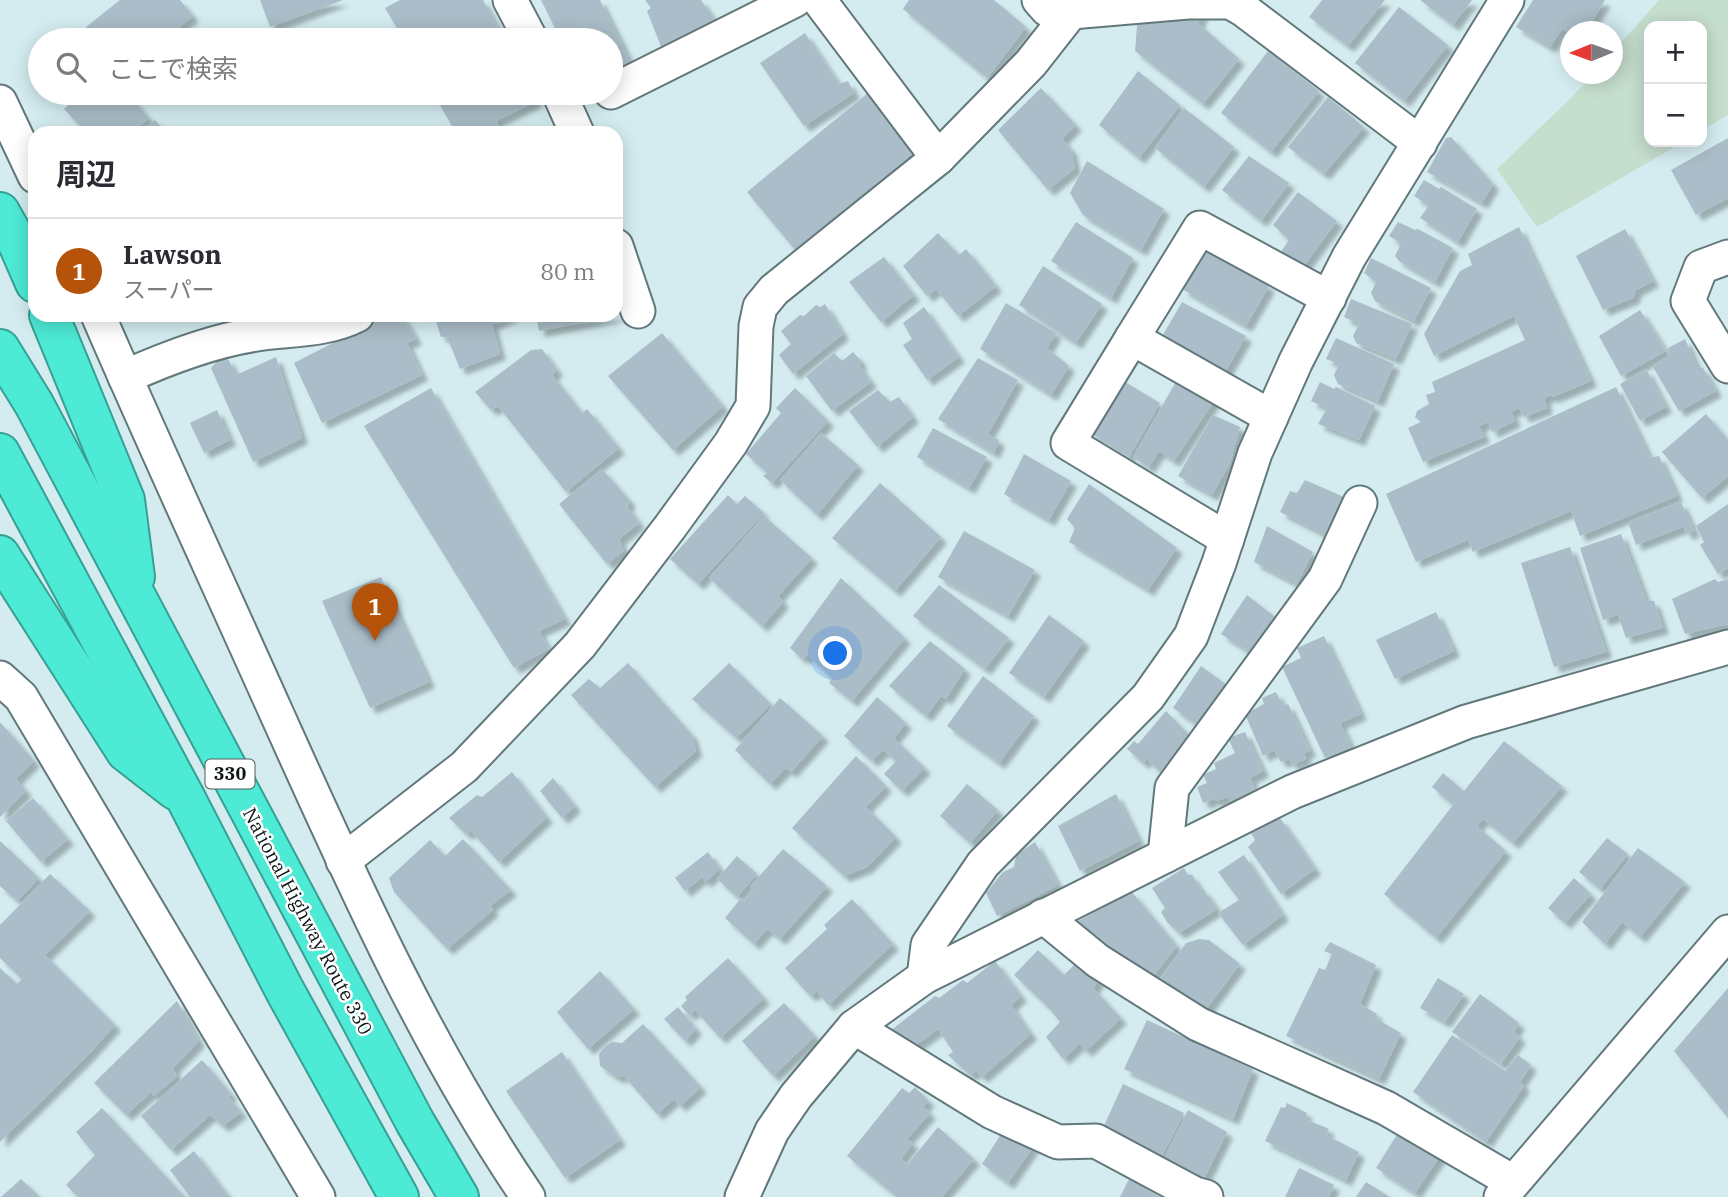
<!DOCTYPE html>
<html lang="ja">
<meta charset="utf-8">
<style>
body{margin:0;font-family:"IBM Plex Serif","Noto Sans JP",serif;background:#f2f2f3;color:#2b2b33}
.controls{position:absolute;right:21px;top:21px;display:grid;overflow:hidden;border-radius:14px;box-shadow:0 4px 18px #0003}
.controls button{width:63px;height:63px;display:grid;place-items:center;padding:0;border:0;border-bottom:2px solid #e1e1e2;background:#fff;color:#2b2b33;font:35px sans-serif}
.compass{position:absolute;left:1560px;top:21px;width:63px;height:63px;border-radius:50%;background:#fff;box-shadow:0 4px 18px #0003;rotate:269deg}
.you{position:absolute;left:836px;top:654px;width:24px;height:24px;margin:-18px;border:5px solid #fff;border-radius:50%;background:#1a73e8;box-shadow:0 0 0 10px #1a73e833}
.badge{display:grid;place-items:center;width:46px;height:46px;border-radius:50%;background:#b45309;color:#fff;font-size:23px;font-weight:700}
.pin{position:absolute;translate:-50% -58px;filter:drop-shadow(0 2px 4px #0008)}
.pin::after{content:'';position:absolute;top:37px;width:24px;height:21px;background:inherit;clip-path:polygon(0 0,100% 0,50% 100%)}
.list{margin:0;padding:0;list-style:none}
h2{display:flex;justify-content:space-between;align-items:center;height:91px;margin:0;padding:0 28px;font-size:30px}
h2 small{font-size:23px;font-weight:400;color:#7c7c81}
.list li{display:grid;grid-template-columns:46px 1fr auto;gap:21px;align-items:center;box-sizing:border-box;height:105px;padding:0 28px;border-top:2px solid #e1e1e2}
.list b{display:block;font-size:26px;white-space:nowrap}
.list p{margin:0;font-size:23px;white-space:nowrap;color:#7c7c81}
.list em{font-size:23px;font-style:normal;color:#7c7c81}
.icon{flex:none;width:38px;height:38px;fill:none;stroke:currentColor;stroke-width:2;stroke-linecap:round;stroke-linejoin:round}
.map{position:relative;flex:none;width:1728px;height:1197px;overflow:hidden}
.search{position:absolute;background:#fff;box-shadow:0 4px 18px #0003;left:28px;top:28px;width:595px;height:77px;display:flex;align-items:center;gap:18px;box-sizing:border-box;padding:0 24px;border-radius:38px;color:#7c7c81;font-size:26px}
.panel{position:absolute;background:#fff;box-shadow:0 4px 18px #0003;left:28px;top:126px;width:595px;height:196px;border-radius:21px}
.map>svg:first-child{display:block}
.green{fill:#c6dece}
.building{fill:#aabdc8;filter:url(#shadow)}
.lines{fill:none;stroke-linecap:round;stroke-linejoin:round}
.street-casing{stroke:#62787b;stroke-width:37}
.highway-casing{stroke:#37a094;stroke-width:42}
.street{stroke:#fff;stroke-width:33}
.highway{stroke:#4dead6;stroke-width:38}
.labels{text-anchor:middle;stroke-width:5;stroke-linejoin:round;paint-order:stroke}
.shield{fill:#fff;stroke:#565c5d;stroke-width:2}
.shield-label{font-size:18px;font-weight:bold;fill:#0e1618}
.street-label{font-size:19px;fill:#0e1618;stroke:#fff}
</style>
<div class="map">
<svg width="1728" height="1197" viewBox="0 0 1728 1197">
<defs>
<filter id="shadow"><feDropShadow dx="6" dy="6" stdDeviation="2" flood-color="#0004"/></filter>
</defs>
<rect width="100%" height="100%" fill="#d4ecf0"/>
<path class="green" d="M1659,0H1728V115L1702,130V26H1649V142H1683L1537,227L1497,169L1571,98L1593,74H1612L1613,52Z"/>
<g class="building">
<path d="M120,0H180L193,16L163,40H96L86,27Z"/>
<path d="M260,0H343L270,27Z"/>
<path d="M400,0H483L504,40H404L385,8Z"/>
<path d="M541,0H600L630,62L611,71V40H561Z"/>
<path d="M645,0H701L717,23L662,49L647,11L651,8Z"/>
<path d="M909,0H994L1026,27L987,78L903,9Z"/>
<path d="M1322,0H1385L1348,46L1309,17Z"/>
<path d="M1420,0H1472L1453,25Z"/>
<path d="M1533,0H1605L1585,32H1570V34L1562,29L1550,47L1516,27Z"/>
<path d="M1399,7L1448,45L1404,101L1355,63Z"/>
<path d="M1203,12L1198,23L1239,59L1203,104L1135,51L1138,14Z"/>
<path d="M805,33L839,84L848,81L854,93L804,126L760,63Z"/>
<path d="M1268,51L1319,91L1271,152L1221,113Z"/>
<path d="M1138,71L1180,105L1139,158L1099,125Z"/>
<path d="M1041,88L1076,125L1062,139L1071,149L1075,168L1048,190L998,130Z"/>
<path d="M82,93H127L149,118L132,133H73L81,127L64,109Z"/>
<path d="M433,93H533L537,101L496,121L502,133H456Z"/>
<path d="M868,93L916,160L796,251L747,192Z"/>
<path d="M1328,97L1364,127L1324,174L1288,147Z"/>
<path d="M1184,108L1234,147L1204,187L1155,148Z"/>
<path d="M155,120L167,133H141Z"/>
<path d="M1451,137L1493,184L1482,203L1427,172L1446,138Z"/>
<path d="M1728,138V198L1696,215L1671,170Z"/>
<path d="M1249,156L1289,183L1261,221L1222,190Z"/>
<path d="M1087,161L1164,209L1141,250L1083,215L1070,193Z"/>
<path d="M1424,180L1439,189L1441,187L1477,209L1458,242L1420,218L1429,205L1414,196Z"/>
<path d="M1298,192L1337,221L1303,267L1281,252L1289,240L1273,225Z"/>
<path d="M1076,222L1133,258L1111,298L1051,261Z"/>
<path d="M1398,222L1415,230L1418,229L1453,248L1435,282L1399,261L1395,256L1401,243L1389,236Z"/>
<path d="M1519,227L1591,381L1553,397L1551,395L1544,398L1547,408L1524,417L1519,408L1511,412L1515,421L1492,432L1488,422L1479,426L1484,437L1423,462L1408,428L1421,422L1415,417L1417,411L1429,404L1426,395L1435,392L1432,382L1525,340L1514,316L1434,356L1424,334L1460,271L1472,265L1468,254Z"/>
<path d="M1625,229L1653,281L1636,290L1633,298L1603,310L1576,256Z"/>
<path d="M938,233L959,255L966,249L996,286L958,316L936,289L927,296L903,266Z"/>
<path d="M1206,249L1269,286L1246,326L1182,289Z"/>
<path d="M884,257L914,295L881,322L849,282Z"/>
<path d="M1371,258L1431,288L1414,321L1375,301L1371,293L1376,282L1364,273Z"/>
<path d="M1043,266L1102,304L1076,343L1019,305Z"/>
<path d="M1351,299L1412,324L1396,359L1356,343L1353,336L1359,324L1344,317Z"/>
<path d="M1182,302L1246,336L1223,376L1160,340Z"/>
<path d="M1006,303L1056,333L1047,348L1069,366L1051,395L980,349Z"/>
<path d="M825,304L843,334L793,374L779,355L791,344L781,331L800,315L804,316L816,305L820,307Z"/>
<path d="M924,307L959,357L927,380L903,345L912,339L903,323Z"/>
<path d="M1640,310L1666,351L1621,376L1599,336Z"/>
<path d="M387,315H402L416,339L407,343L422,375L322,423L294,363Z"/>
<path d="M434,315H515L492,324L500,354L460,369L447,337H441Z"/>
<path d="M536,315H617V316L539,331Z"/>
<path d="M662,333L723,406L673,450L608,376Z"/>
<path d="M1336,338L1394,364L1378,401L1338,384L1334,375L1339,364L1326,359Z"/>
<path d="M1685,339L1697,367L1703,368L1716,391L1679,411L1653,367L1669,355L1668,348Z"/>
<path d="M542,349L557,370L552,375L582,413L587,409L619,448L566,492L498,406L491,410L475,392L531,350Z"/>
<path d="M853,352L861,361L859,365L871,382L832,411L806,376L834,353L842,361Z"/>
<path d="M276,357L302,438L253,462L211,368L218,360L228,359L236,375Z"/>
<path d="M978,358L1018,380L988,434L999,440L994,453L938,419Z"/>
<path d="M1646,369L1666,407L1640,421L1620,384Z"/>
<path d="M1178,378L1216,398L1174,461L1159,451L1149,467L1133,457Z"/>
<path d="M1120,379L1160,403L1129,457L1089,432Z"/>
<path d="M1320,382L1334,389L1336,387L1375,406L1359,440L1318,424L1327,408L1311,401Z"/>
<path d="M1616,387L1650,458L1659,456L1677,496L1580,536L1571,511L1473,552L1468,540L1416,562L1386,494Z"/>
<path d="M431,388L565,619L539,631L549,649L514,668L364,426Z"/>
<path d="M795,388L828,421L772,483L763,476L767,473L746,454L781,413L776,408Z"/>
<path d="M878,390L890,402L899,397L913,417L877,447L849,411Z"/>
<path d="M217,410L230,440L204,453L190,423Z"/>
<path d="M1706,414L1728,440V476L1702,498L1662,452Z"/>
<path d="M1213,415L1240,427L1230,463L1212,495L1178,476Z"/>
<path d="M933,428L987,457L969,488L917,457Z"/>
<path d="M821,433L858,465L817,515L780,480Z"/>
<path d="M1024,454L1071,481L1049,520L1004,494Z"/>
<path d="M602,469L630,501L627,506L639,523L619,539L624,551L607,564L559,504Z"/>
<path d="M1305,480L1344,497L1326,535L1280,512L1290,491L1297,493Z"/>
<path d="M880,483L941,537L895,591L832,538Z"/>
<path d="M1089,484L1177,548L1148,590L1069,542L1075,528L1067,519Z"/>
<path d="M728,495L737,504L745,496L764,513L698,584L670,559Z"/>
<path d="M1681,502L1694,531L1687,534L1683,527L1636,545L1628,522Z"/>
<path d="M1728,504V568L1718,574L1700,545L1704,542L1696,526Z"/>
<path d="M764,516L812,558L778,596L783,602L762,626L709,578Z"/>
<path d="M1267,526L1313,552L1297,584L1254,562Z"/>
<path d="M964,531L1035,570L1008,616L938,577Z"/>
<path d="M1621,534L1646,600L1654,601L1663,628L1626,638L1618,615L1603,620L1580,548Z"/>
<path d="M1570,547L1606,652L1554,667L1521,563Z"/>
<path d="M381,577L429,682L370,708L322,601Z"/>
<path d="M841,578L905,638L852,701L829,683L832,678L807,655L802,659L790,648Z"/>
<path d="M1715,579L1718,582L1728,579V624L1685,634L1672,599Z"/>
<path d="M939,585L1009,638L985,669L913,616Z"/>
<path d="M1247,595L1278,619L1253,654L1221,634Z"/>
<path d="M1436,612L1454,651L1395,679L1376,640Z"/>
<path d="M1049,615L1084,641L1044,697L1009,673Z"/>
<path d="M1324,636L1361,714L1340,723L1351,747L1325,758L1282,667L1301,658L1297,648Z"/>
<path d="M930,641L965,669L946,699L941,696L926,716L889,686Z"/>
<path d="M628,663L692,735L696,751L655,787L571,695L589,679L600,688Z"/>
<path d="M729,663L771,704L736,738L692,699Z"/>
<path d="M1201,666L1231,688L1202,728L1173,708Z"/>
<path d="M983,676L1034,716L999,763L947,726Z"/>
<path d="M1276,692L1283,706L1288,704L1310,751L1304,753L1306,759L1292,765L1289,759L1281,762L1274,750L1263,756L1245,714L1264,704L1262,698Z"/>
<path d="M877,697L906,723L894,738L925,768L902,791L884,774L896,761L883,750L872,761L844,736Z"/>
<path d="M780,698L823,736L791,772L786,768L770,784L735,750Z"/>
<path d="M1166,711L1195,741L1163,775L1147,759L1143,763L1127,749L1134,741L1138,744Z"/>
<path d="M0,722L34,761L16,779L26,791L0,817Z"/>
<path d="M1245,732L1263,771L1250,778L1255,789L1230,801L1228,797L1216,801L1214,799L1203,803L1197,787L1207,783L1203,775L1216,769L1214,763L1235,753L1228,738Z"/>
<path d="M1504,741L1562,786L1513,843L1483,819L1477,826L1506,851L1436,938L1384,894L1453,805L1432,787L1443,773L1464,791Z"/>
<path d="M856,756L886,786L866,807L896,837L867,867L844,876L792,828Z"/>
<path d="M512,772L547,817L499,862L471,831L466,834L449,818L477,795L482,797Z"/>
<path d="M553,778L575,806L562,818L540,791Z"/>
<path d="M967,784L998,810L970,843L940,816Z"/>
<path d="M1116,794L1139,841L1080,871L1058,826Z"/>
<path d="M33,798L68,839L41,862L6,821Z"/>
<path d="M1280,818L1315,869L1281,894L1248,847L1255,840L1251,833Z"/>
<path d="M1607,838L1628,854L1600,889L1579,872Z"/>
<path d="M463,839L511,890L490,906L493,910L447,949L394,892L389,878L430,840L445,856Z"/>
<path d="M0,841L39,878L17,901L0,886Z"/>
<path d="M1035,842L1058,885L997,916L986,893L1003,872L1014,867L1016,855Z"/>
<path d="M1638,848L1685,882L1640,937L1622,922L1605,944L1582,922Z"/>
<path d="M783,849L827,886L780,939L767,929L754,944L725,918L741,898L744,901L753,890L750,887Z"/>
<path d="M708,852L720,869L705,882L702,877L685,891L675,878Z"/>
<path d="M1244,855L1283,915L1243,945L1218,913L1239,900L1218,872Z"/>
<path d="M737,856L757,874L737,897L717,879Z"/>
<path d="M1184,868L1188,875H1192L1201,890H1204L1217,909L1179,933L1167,922L1161,912L1165,908L1152,888Z"/>
<path d="M50,874L90,911L45,955L115,1025L88,1055L0,1142V968L17,984L22,979L0,958V925Z"/>
<path d="M1574,878L1591,894L1565,923L1548,908Z"/>
<path d="M1132,892L1177,946L1153,976L1067,927Z"/>
<path d="M852,899L893,944L828,1005L817,991L810,996L785,968L827,929L824,925Z"/>
<path d="M1199,939L1209,940L1240,964L1204,1012L1157,983L1186,943Z"/>
<path d="M1330,942L1376,965L1360,1004L1377,1014L1375,1018L1401,1033L1379,1079L1286,1036L1319,968L1325,970L1332,954L1324,951Z"/>
<path d="M1038,950L1064,975L1079,960L1099,980L1093,988L1121,1018L1086,1051L1079,1044L1063,1059L1046,1037L1060,1022L1049,1008L1014,975Z"/>
<path d="M728,958L764,998L720,1038L695,1010L689,1015L681,1006L687,1000L685,997Z"/>
<path d="M995,961L1021,996L1011,1005L1031,1034L982,1077L976,1071L970,1075L948,1055L953,1052L938,1029L912,1048L890,1031L935,996L939,998L963,980L967,983Z"/>
<path d="M600,971L634,1009L588,1049L557,1012Z"/>
<path d="M1438,978L1464,994L1445,1022L1420,1008Z"/>
<path d="M1728,988V1118L1674,1051Z"/>
<path d="M1480,994L1519,1023L1514,1032L1520,1037L1501,1064L1452,1032Z"/>
<path d="M177,1001L199,1041L173,1068L177,1076L154,1096L151,1092L126,1115L94,1083Z"/>
<path d="M784,1003L815,1036L773,1076L742,1041Z"/>
<path d="M678,1007L696,1029L685,1041L664,1019Z"/>
<path d="M1147,1020L1253,1069L1233,1119L1124,1069Z"/>
<path d="M643,1024L701,1087L680,1106L674,1099L657,1114L624,1076L616,1077L600,1066L599,1054L605,1046L612,1042L622,1043Z"/>
<path d="M1452,1035L1505,1071L1518,1055L1531,1065L1520,1082L1524,1086L1486,1142L1413,1092Z"/>
<path d="M562,1052L620,1140L565,1178L506,1091Z"/>
<path d="M202,1060L231,1094L228,1096L241,1112L223,1126L210,1115L171,1150L141,1116Z"/>
<path d="M1123,1084L1184,1113L1162,1156L1103,1128Z"/>
<path d="M915,1087L929,1101L923,1106L930,1113L907,1139L913,1143L901,1159L908,1164L938,1127L974,1159L942,1197H897L847,1156L902,1088L909,1093Z"/>
<path d="M1287,1103L1307,1113L1305,1119L1329,1129L1326,1135L1359,1152L1346,1180L1265,1141L1281,1107L1285,1108Z"/>
<path d="M102,1108L185,1197H78L66,1185L95,1155L76,1132Z"/>
<path d="M1188,1110L1227,1132L1202,1183L1162,1162Z"/>
<path d="M1401,1128L1442,1153L1415,1193L1376,1168Z"/>
<path d="M1001,1134L1034,1145L1008,1183L982,1164Z"/>
<path d="M194,1151L229,1197H190L170,1170Z"/>
<path d="M1299,1168L1334,1185L1329,1197H1285Z"/>
<path d="M21,1179L40,1197H1Z"/>
<path d="M1129,1179L1160,1197H1120Z"/>
<path d="M1366,1182L1390,1197H1356Z"/>
</g>
<g class="lines">
<g class="street-casing">
<g id="street">
<path d="M510,0L531,40"/>
<path d="M819,0L938,158"/>
<path d="M1039,0L1047,9L1071,12L1188,2H1230L1244,10L1420,143"/>
<path d="M611,92L795,0"/>
<path d="M559,93L577,133"/>
<path d="M0,102L35,176"/>
<path d="M616,246L638,311"/>
<path d="M1728,257L1701,267L1688,301L1728,366"/>
<path d="M98,315C155,447 216,578 275,710C350,876 425,1046 528,1197"/>
<path d="M1132,338L1068,443L1227,539"/>
<path d="M125,377C167,358 211,341 257,334C290,329 326,331 357,315"/>
<path d="M1271,417L1132,338L1200,228L1329,298"/>
<path d="M0,678L21,697L318,1197"/>
<path d="M1165,856L1172,788L1325,579L1360,503"/>
<path d="M343,861L464,767L580,645L670,527L731,443L753,406L756,326L760,307L774,290L938,158L1031,63L1071,12"/>
<path d="M1043,916L1098,961L1198,1024L1386,1108L1513,1182"/>
<path d="M924,977L928,945L983,864L1148,697L1191,636L1219,563L1255,453L1296,361L1349,257L1507,0"/>
<path d="M854,1027L992,1112L1058,1142L1096,1141L1195,1194L1206,1197"/>
<path d="M742,1197L772,1131L796,1096L854,1027L924,977L1292,792L1466,722L1728,647"/>
<path d="M1501,1197L1728,932"/>
</g>
</g>
<g class="highway-casing">
<g id="highway">
<path d="M0,212L18,244L35,283"/>
<path d="M49,315L125,500L135,577"/>
<path d="M0,349L34,404L415,1122L459,1197"/>
<path d="M0,453L185,797L285,991L399,1197"/>
<path d="M0,555L126,752L175,790"/>
</g>
</g>
<use href="#street" class="street"/>
<use href="#highway" class="highway"/>
</g>
<g class="labels">
<rect class="shield" x="205.5" y="759.5" width="49" height="29" rx="5"/>
<g class="shield-label">
<text x="230" y="780">330</text>
</g>
<g class="street-label">
<text transform="translate(308 921) rotate(62)" y="7">National Highway Route 330</text>
</g>
</g>
</svg>
<div class="controls">
<button>+</button>
<button>−</button>
</div>
<svg class="compass" viewBox="-18 -18 36 36"><path d="M0-13l5 13h-10z" fill="#e53935"/><path d="M0 13l5-13h-10z" fill="#7c7c81"/></svg>
<div class="you"></div>
<div class="pin badge" style="left:375px;top:641px">1</div>
<div class="search"><svg class="icon" aria-label="search" viewBox="0 0 24 24"><circle cx="10" cy="10" r="6"/><path d="M15 15l6 6"/></svg>ここで検索</div>
<section class="panel">
<h2>周辺<small></small></h2>
<ul class="list">
<li><span class="badge">1</span><div><b>Lawson</b><p>スーパー</p></div><em>80 m</em></li>
</ul>
</section>
</div>
